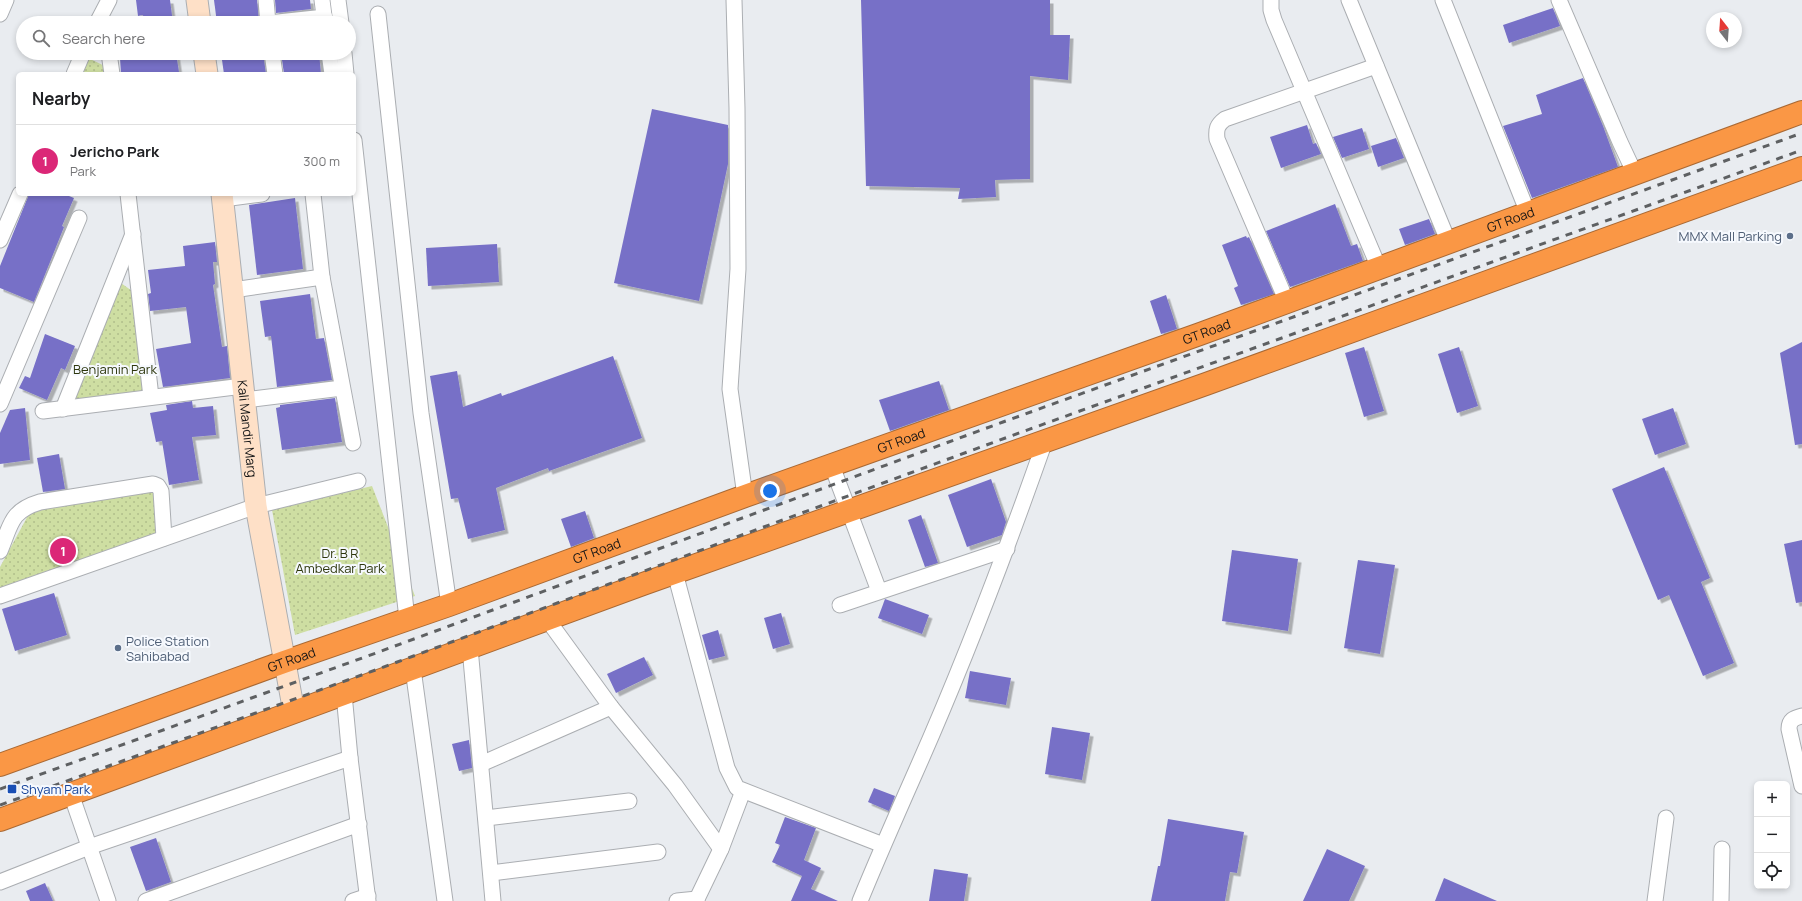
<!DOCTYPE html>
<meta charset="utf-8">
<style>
body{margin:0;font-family:Manrope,sans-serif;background:#f6f6f6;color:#202124}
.controls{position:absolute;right:12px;bottom:12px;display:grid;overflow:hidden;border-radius:6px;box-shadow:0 2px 6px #0003}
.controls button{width:36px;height:36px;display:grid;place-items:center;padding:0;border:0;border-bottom:1px solid #e0e0e0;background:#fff;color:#202124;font:20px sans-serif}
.compass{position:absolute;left:1706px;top:12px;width:36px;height:36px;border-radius:50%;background:#fff;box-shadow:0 2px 6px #0003;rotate:343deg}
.you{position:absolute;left:770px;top:491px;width:14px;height:14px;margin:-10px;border:3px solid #fff;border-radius:50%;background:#1a73e8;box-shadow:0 0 0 6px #1a73e833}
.badge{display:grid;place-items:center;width:26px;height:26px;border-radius:50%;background:#db2777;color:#fff;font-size:13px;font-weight:700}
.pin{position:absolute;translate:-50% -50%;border:2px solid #fff;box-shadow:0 1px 4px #0006}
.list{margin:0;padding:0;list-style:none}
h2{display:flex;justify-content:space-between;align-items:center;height:52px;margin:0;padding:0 16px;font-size:17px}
h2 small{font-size:13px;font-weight:400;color:#757577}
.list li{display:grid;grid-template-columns:26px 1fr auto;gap:12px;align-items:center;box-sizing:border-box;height:72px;padding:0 16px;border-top:1px solid #e0e0e0}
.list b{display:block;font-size:15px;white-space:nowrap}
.list p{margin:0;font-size:13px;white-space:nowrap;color:#757577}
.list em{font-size:13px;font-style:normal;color:#757577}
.icon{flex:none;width:22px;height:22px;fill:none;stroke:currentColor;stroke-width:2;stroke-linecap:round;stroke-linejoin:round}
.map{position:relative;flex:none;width:1802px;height:901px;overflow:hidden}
.search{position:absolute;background:#fff;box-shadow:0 2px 6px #0003;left:16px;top:16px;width:340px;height:44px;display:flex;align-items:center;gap:10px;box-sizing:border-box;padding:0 14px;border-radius:22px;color:#757577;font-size:15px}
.panel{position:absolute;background:#fff;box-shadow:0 2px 6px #0003;left:16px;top:72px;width:340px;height:124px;border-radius:6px}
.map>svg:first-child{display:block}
.park{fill:url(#park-dots)}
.building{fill:#7770c7;filter:url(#shadow)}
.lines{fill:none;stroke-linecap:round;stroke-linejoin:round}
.street-casing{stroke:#abaeb2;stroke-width:17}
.secondary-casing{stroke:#abaeb2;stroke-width:23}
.highway-casing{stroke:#a96934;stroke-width:24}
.street{stroke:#fff;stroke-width:15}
.secondary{stroke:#fee0c7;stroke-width:21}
.highway{stroke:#fa9745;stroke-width:22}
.rail{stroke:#5e6062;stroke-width:3;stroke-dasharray:7 7;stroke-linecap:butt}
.service-dot{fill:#5c6f8a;stroke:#f6f9fe;stroke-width:1.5}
.transit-dot{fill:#1a4fb4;stroke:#f6f9fe;stroke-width:1.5}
.labels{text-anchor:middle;stroke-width:4;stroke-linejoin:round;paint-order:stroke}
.street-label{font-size:13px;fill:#131415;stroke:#f6f9fe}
.service-label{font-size:13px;fill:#4e5e75;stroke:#f6f9fe;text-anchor:end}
.park-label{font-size:13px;fill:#2e370d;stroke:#f6f9fe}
.transit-label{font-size:13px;fill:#164399;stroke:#f6f9fe;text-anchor:start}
</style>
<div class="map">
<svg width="1802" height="901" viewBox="0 0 1802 901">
<defs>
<pattern id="park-dots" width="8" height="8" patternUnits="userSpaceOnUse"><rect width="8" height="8" fill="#cedea2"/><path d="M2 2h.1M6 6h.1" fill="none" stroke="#b0be8b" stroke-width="1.8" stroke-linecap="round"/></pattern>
<filter id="shadow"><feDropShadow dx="3.5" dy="3.5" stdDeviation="0" flood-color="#0004"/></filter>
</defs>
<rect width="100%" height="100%" fill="#e9ecf0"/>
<g class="park">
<path d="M86,57L111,69L112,74H78Z"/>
<path d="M118,281L135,293L147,394L68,405Z"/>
<path d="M372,486L415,596L295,635L272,510Z"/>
<path d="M158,490L160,536L0,593V567L31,510Z"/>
</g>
<g class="building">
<path d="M136,0H170L173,23H144L143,15L138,16Z"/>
<path d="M214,0H257L259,21L242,23H217Z"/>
<path d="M275,0H310L311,9L276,13Z"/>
<path d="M861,0H1050V35H1070L1068,80L1030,76V179L995,180L996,197L958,199L960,188L866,186Z"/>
<path d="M1553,8L1560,26L1509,43L1503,25Z"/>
<path d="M163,53H176L179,72L165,74H121L120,58Z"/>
<path d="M221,53H263L266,74H224Z"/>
<path d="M281,53H319L321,74H284Z"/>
<path d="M1583,78L1603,126L1618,167L1532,198L1503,126L1542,114L1536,95Z"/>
<path d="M652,109L728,125V164L699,301L614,283Z"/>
<path d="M1307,125L1313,144L1316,143L1321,154L1281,168L1270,137Z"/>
<path d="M1362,128L1369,149L1342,158L1333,137Z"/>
<path d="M1396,138L1404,158L1378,167L1371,146Z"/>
<path d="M29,194H64L74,198L62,226L64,227L34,302L0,288V266Z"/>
<path d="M295,198L303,269L257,275L249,205Z"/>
<path d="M1335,204L1351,246L1357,244L1363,261L1290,287L1266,231Z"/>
<path d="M1429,219L1435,234L1405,245L1399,229Z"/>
<path d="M1246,236L1247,238L1249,237L1274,294L1241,305L1234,288L1238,286L1222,245Z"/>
<path d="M215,242L217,262H213L215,284L213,285L222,347L227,346L230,378L163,387L156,349L191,343L186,307L150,311L148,294L151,293L148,270L185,266L183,246Z"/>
<path d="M497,244L499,282L428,286L426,248Z"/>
<path d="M310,294L316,339L324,338L332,380L277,387L271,336L265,337L260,301Z"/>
<path d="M1166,295L1177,329L1161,334L1150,301Z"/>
<path d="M45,334L75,346L65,370L61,368L47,400L19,388L25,376L30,378Z"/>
<path d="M1802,342V444L1795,445L1780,353Z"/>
<path d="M1364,347L1384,411L1364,417L1345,353Z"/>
<path d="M1459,347L1478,406L1457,413L1438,354Z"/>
<path d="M613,356L642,438L549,471L548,468L496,488L505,530L468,539L458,498L451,499L430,376L457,371L463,407L501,393L502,396Z"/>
<path d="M939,381L949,410L890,431L879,400Z"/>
<path d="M335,398L342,442L282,450L276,408L280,407V405Z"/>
<path d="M192,401L193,408L213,406L216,435L192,437L199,480L169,485L162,441L156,442L150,413L167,410L166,405Z"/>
<path d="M25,408L30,460L0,464V433L10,410Z"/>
<path d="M1673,408L1686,444L1655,455L1642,419Z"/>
<path d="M59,454L65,489L43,492L37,458Z"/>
<path d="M1664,467L1710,578L1701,582L1734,663L1703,676L1669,595L1658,600L1612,489Z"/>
<path d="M991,479L1006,522L1002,535L967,547L948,495Z"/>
<path d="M585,511L594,538L571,547L561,519Z"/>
<path d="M921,515L938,563L925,567L908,520Z"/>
<path d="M1802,540V602L1796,603L1784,544Z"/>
<path d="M1232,550L1298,559L1288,631L1222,621Z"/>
<path d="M1358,560L1395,565L1380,654L1344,648Z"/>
<path d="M54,593L67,635L15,651L2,609Z"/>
<path d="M885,599L929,615L922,634L878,618Z"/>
<path d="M781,613L790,644L773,649L764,618Z"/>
<path d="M718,630L725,656L709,660L702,635Z"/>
<path d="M644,657L653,675L616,693L607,674Z"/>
<path d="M970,671L1011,678L1006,705L965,698Z"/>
<path d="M1052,727L1090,733L1082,780L1045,774Z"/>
<path d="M469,740L472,768L459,771L452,744Z"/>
<path d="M874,788L895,796L889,811L868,802Z"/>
<path d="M785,817L816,828L804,860L821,868L811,889L838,901H791L802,876L772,862L780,845L775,843Z"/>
<path d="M1168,819L1244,832L1237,873L1230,872L1225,901H1151L1158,866H1160Z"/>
<path d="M156,838L171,882L146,891L130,847Z"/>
<path d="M1327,849L1365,866L1349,901H1303Z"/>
<path d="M934,869L968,874L964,901H929Z"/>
<path d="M1444,878L1497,901H1435Z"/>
<path d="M45,883L53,901H30L26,891Z"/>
</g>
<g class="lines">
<g class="street-casing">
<g id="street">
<path d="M266,0L268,23"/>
<path d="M322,0L325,23"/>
<path d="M338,0L341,23"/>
<path d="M734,0L737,108L738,269L730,389L745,496"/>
<path d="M1271,0V10L1274,20L1379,268"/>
<path d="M1349,0L1449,243"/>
<path d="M1443,0L1528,213"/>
<path d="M1559,0L1620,142L1635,174"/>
<path d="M0,14L6,0"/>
<path d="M378,14L421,413L449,605"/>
<path d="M97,23L109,0"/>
<path d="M269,23L325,17"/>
<path d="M109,53L112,74"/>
<path d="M272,53L275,74"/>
<path d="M329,53L332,74"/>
<path d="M344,53L346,74"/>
<path d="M74,74L83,53"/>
<path d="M354,140L407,619"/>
<path d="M128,194L151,397"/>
<path d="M313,194L322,277L353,443"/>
<path d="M223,199L262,194"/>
<path d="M0,240L20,194"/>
<path d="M233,290L322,277"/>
<path d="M1287,302L1217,139C1216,129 1217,125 1225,119L1376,66"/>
<path d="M245,400L342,388"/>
<path d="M0,404L79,218"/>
<path d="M63,409L133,234"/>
<path d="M43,411L243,386"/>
<path d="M832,466L879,591"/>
<path d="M0,551C11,525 10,511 40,502L153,484L158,486L161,491L164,538"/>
<path d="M675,573L727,768L737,788L883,845"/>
<path d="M0,596L256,506L358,481"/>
<path d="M840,605L1007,549"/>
<path d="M547,619L611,707L675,785L721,849"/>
<path d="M470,648L493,901"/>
<path d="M413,669L445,901"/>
<path d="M344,694L350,758"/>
<path d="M1802,716C1794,718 1789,720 1789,729L1802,786"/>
<path d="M481,764L611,707"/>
<path d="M71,794L108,901"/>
<path d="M486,818L629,801"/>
<path d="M491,873L658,852"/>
<path d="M0,882L89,847L350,758L368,901"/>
<path d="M146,901L359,824"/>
<path d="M353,901L368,896"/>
<path d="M677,901L697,899"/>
<path d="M696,901L721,849L743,791"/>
<path d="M860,901C878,857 897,814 916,771C964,663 1006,552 1045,441"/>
<path d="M1655,901L1666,818"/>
<path d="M1721,901L1722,849"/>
</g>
</g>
<g class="secondary-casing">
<g id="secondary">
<path d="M197,0L200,23"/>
<path d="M204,53L207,74"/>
<path id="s1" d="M222,194L256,506L294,712"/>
</g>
</g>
<g class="highway-casing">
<g id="highway">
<path id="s2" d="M0,765L284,662L449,605L745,496L1200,334L1802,112"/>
<path d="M0,820L643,584L1206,384L1802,168"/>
</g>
</g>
<use href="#street" class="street"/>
<use href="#secondary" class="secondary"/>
<use href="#highway" class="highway"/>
<g class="rail">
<path d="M0,789L376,653L1003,422L1802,133"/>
<path d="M0,805L381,668L1008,437L1802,150"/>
</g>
</g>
<g class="service-dot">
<circle cx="1790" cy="236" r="4"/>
<circle cx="118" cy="648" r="4"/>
</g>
<rect class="transit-dot" x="7" y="784" width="10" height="10" rx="2"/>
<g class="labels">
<g class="street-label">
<text dy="5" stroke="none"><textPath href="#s2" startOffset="1606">GT Road</textPath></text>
<text dy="5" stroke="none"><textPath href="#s2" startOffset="1282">GT Road</textPath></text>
<text dy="5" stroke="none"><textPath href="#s1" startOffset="236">Kali Mandir Marg</textPath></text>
<text dy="5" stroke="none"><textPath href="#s2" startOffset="958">GT Road</textPath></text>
<text dy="5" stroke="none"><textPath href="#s2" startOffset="634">GT Road</textPath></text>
<text dy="5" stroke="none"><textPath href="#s2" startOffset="310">GT Road</textPath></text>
</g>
<g class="service-label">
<text x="1782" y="241">MMX Mall Parking</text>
<text x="126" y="646" text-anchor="start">Police Station<tspan x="126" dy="15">Sahibabad</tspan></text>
</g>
<g class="park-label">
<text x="115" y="374">Benjamin Park</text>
<text x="340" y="558">Dr. B R<tspan x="340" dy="15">Ambedkar Park</tspan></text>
</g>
<g class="transit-label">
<text x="21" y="794">Shyam Park</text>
</g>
</g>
</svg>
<div class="controls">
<button>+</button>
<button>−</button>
<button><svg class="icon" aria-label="locate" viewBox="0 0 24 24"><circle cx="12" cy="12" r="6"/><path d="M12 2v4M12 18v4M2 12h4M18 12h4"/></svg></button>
</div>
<svg class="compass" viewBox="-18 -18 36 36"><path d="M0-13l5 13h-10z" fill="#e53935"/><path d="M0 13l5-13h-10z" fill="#757577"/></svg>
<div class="you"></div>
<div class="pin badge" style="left:63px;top:551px">1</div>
<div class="search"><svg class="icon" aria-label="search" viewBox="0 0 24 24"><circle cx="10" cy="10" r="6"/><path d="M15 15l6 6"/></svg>Search here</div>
<section class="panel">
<h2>Nearby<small></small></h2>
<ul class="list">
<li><span class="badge">1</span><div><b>Jericho Park</b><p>Park</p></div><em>300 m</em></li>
</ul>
</section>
</div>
